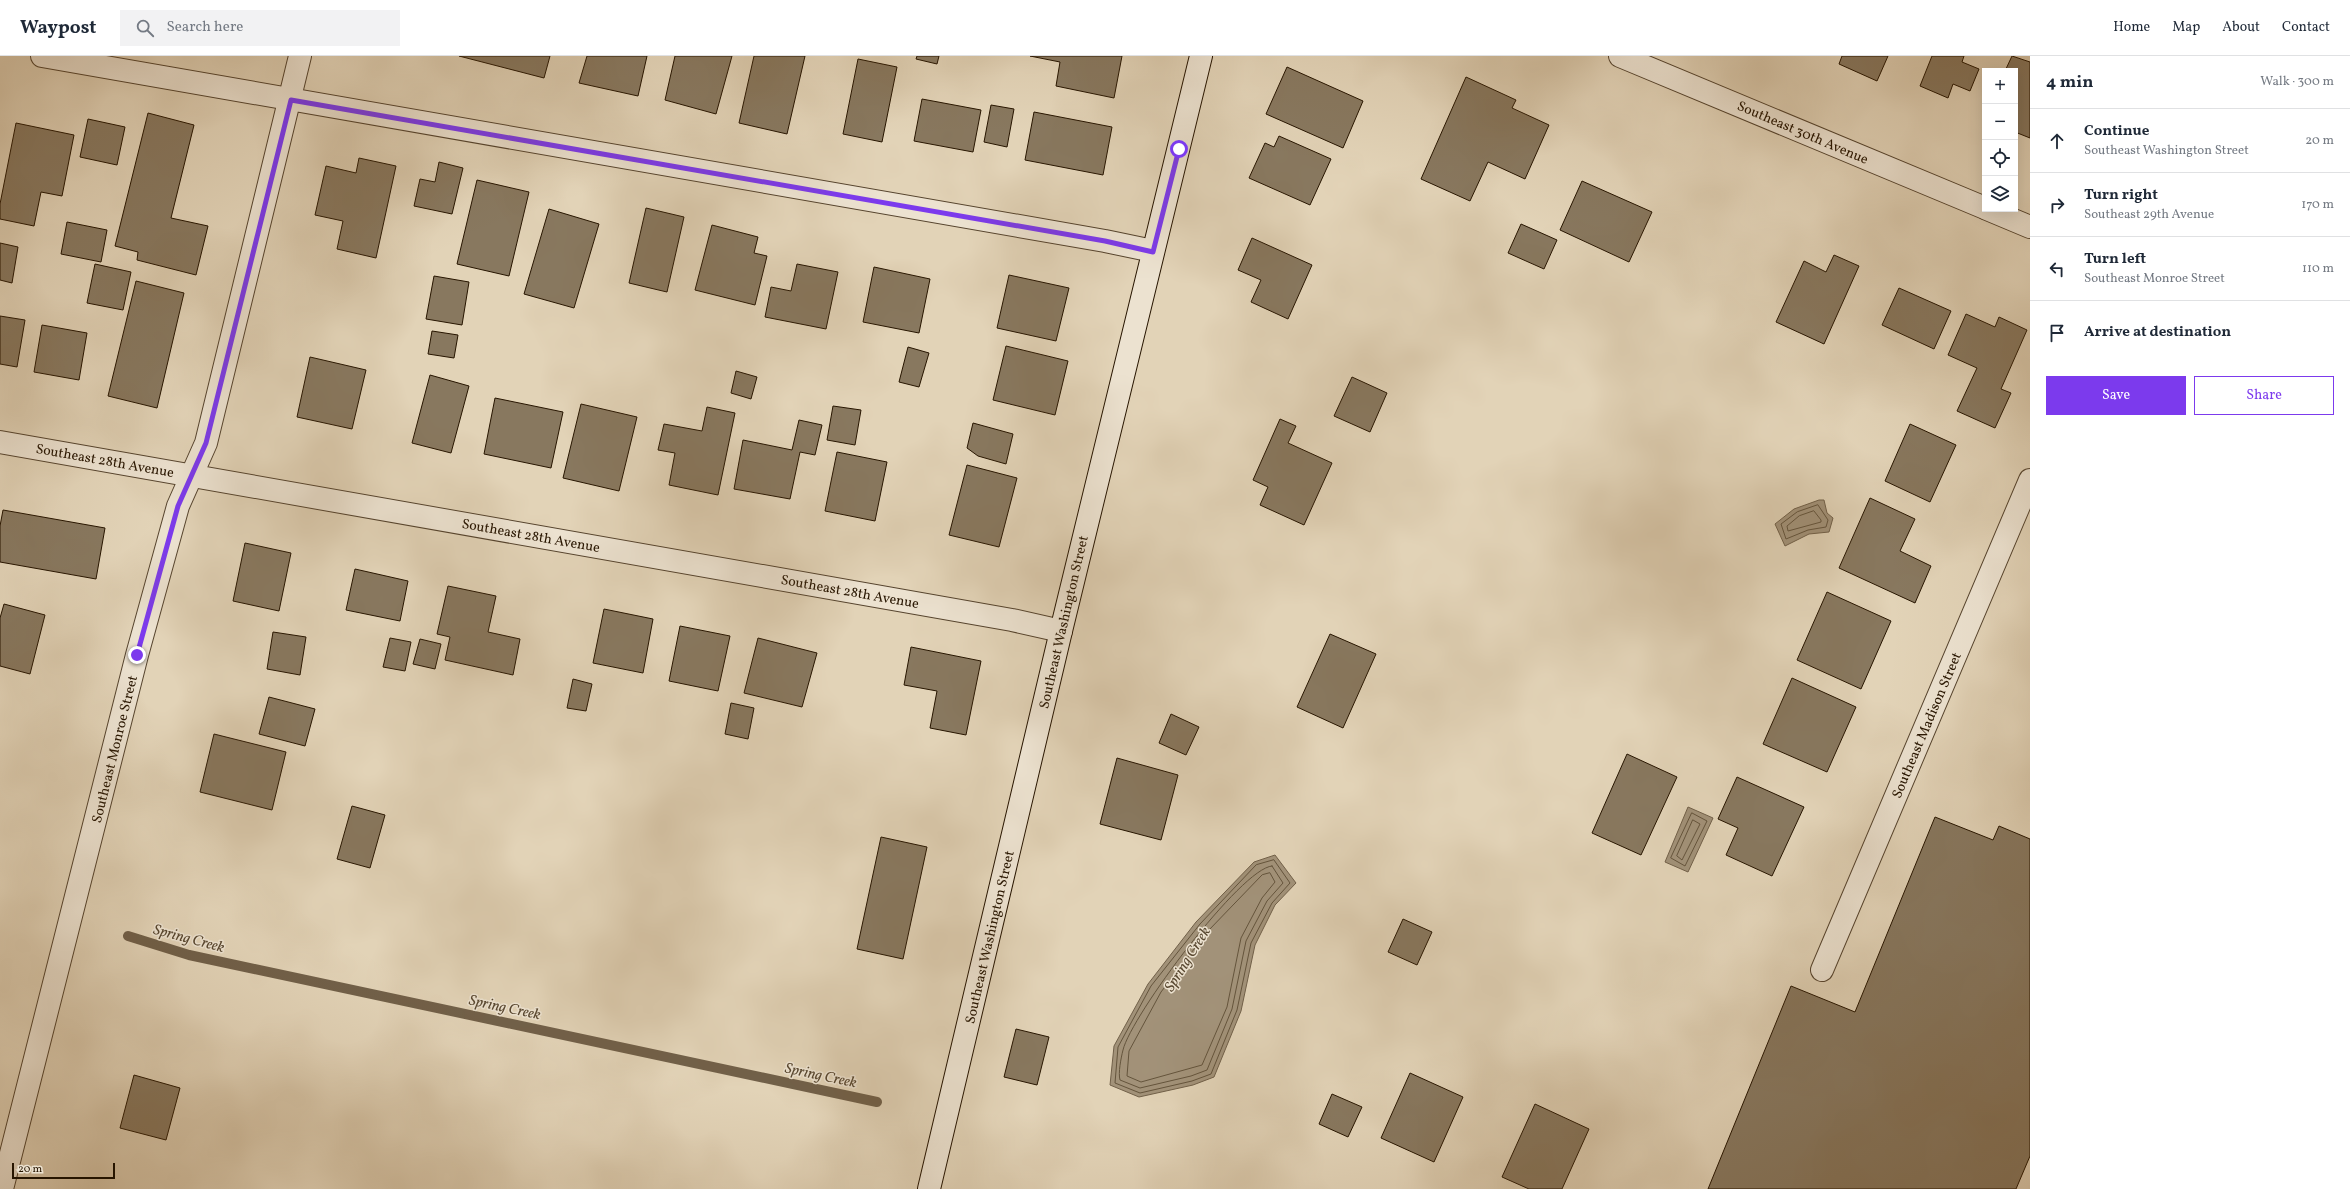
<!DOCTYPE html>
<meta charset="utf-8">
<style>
body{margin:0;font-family:Vollkorn,serif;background:#f2f2f3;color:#1f2937}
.controls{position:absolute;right:12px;top:12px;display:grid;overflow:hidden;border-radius:0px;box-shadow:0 4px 16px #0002}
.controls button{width:36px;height:36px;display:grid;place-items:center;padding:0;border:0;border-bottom:1px solid #e0e1e3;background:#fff;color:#1f2937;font:20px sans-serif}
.scale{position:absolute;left:12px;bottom:10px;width:103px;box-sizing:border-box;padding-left:4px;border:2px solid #271500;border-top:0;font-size:11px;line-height:14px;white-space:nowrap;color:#271500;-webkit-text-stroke:3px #ece2d0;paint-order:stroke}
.stop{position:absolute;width:12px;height:12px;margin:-9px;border:3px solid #7c3aed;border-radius:50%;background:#fff}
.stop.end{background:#7c3aed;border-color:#fff;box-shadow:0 1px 4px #0008}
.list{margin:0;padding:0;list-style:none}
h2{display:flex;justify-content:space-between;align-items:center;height:52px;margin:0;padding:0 16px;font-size:17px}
h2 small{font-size:13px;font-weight:400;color:#747a83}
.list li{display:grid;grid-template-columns:26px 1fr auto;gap:12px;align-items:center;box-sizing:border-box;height:64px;padding:0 16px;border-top:1px solid #e0e1e3}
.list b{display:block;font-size:15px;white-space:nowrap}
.list p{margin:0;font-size:13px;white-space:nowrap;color:#747a83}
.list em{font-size:13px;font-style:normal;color:#747a83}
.actions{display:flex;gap:8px;padding:12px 16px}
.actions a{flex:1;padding:9px 0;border:1px solid #7c3aed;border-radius:0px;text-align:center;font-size:14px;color:#7c3aed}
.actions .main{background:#7c3aed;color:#fff}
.icon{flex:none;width:22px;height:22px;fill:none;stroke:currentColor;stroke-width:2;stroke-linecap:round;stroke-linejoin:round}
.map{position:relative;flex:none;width:2030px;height:1133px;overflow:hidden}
header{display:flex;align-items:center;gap:24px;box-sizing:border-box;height:56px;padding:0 20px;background:#fff;border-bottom:1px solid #e0e1e3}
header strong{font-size:19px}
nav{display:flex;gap:22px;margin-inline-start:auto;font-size:14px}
.search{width:280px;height:36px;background:#f2f2f3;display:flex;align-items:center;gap:10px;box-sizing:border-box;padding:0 14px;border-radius:0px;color:#747a83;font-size:15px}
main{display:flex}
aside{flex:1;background:#fff}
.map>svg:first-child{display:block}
.water{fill:#a29279;stroke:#716049}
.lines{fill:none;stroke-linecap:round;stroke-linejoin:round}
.shore{stroke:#64543c;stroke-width:1}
.stream{stroke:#716049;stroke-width:10}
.building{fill:#88785f;stroke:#271500}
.street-casing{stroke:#56442e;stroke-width:24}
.secondary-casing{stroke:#271500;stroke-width:24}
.street{stroke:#ece2d0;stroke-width:22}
.secondary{stroke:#ece2d0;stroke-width:22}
.route{stroke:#7c3aed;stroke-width:5}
.labels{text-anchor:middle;stroke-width:3;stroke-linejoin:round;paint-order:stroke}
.street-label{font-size:14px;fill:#271500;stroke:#ece2d0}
.water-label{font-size:15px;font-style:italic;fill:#584730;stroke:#ece2d0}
</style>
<header>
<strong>Waypost</strong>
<div class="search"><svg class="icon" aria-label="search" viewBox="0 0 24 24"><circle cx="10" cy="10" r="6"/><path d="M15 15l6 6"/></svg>Search here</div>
<nav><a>Home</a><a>Map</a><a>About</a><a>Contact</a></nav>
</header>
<main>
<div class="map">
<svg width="2030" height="1133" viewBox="0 0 2030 1133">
<rect width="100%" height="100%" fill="#e2d3b7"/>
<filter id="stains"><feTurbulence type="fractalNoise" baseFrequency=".005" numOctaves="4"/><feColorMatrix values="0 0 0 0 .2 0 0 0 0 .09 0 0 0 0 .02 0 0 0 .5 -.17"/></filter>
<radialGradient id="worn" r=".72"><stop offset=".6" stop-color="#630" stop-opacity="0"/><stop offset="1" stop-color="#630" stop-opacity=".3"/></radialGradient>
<g class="water">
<path d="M1819,444H1824L1827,457L1833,462L1829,476L1809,478L1785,490L1775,468L1794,453Z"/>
<path d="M1688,751L1713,762L1688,816L1665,806Z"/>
<path d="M1275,799L1296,827L1275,849L1255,889L1241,955L1214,1021L1193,1029L1139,1041L1110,1029L1114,990L1148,928L1196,866L1254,806Z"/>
</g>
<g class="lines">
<g class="shore">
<path d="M1818,449L1828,464L1826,471L1808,474L1786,483L1781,468L1797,456Z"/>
<path d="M1814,455L1821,464V466L1788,475L1787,470L1799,460Z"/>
<path d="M1692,757L1707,765L1685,810L1671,802Z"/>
<path d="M1693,764L1700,768L1682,804L1677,800Z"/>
<path d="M1274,804L1290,827L1272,847L1251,887L1237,954L1211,1018L1192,1025L1140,1037L1115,1027L1118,991L1151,930L1200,868L1256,809Z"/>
<path d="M1272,810L1283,827L1267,845L1246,885L1232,953L1207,1014L1191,1020L1140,1032L1120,1024C1118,1017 1121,1002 1123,994C1131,960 1241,812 1272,810Z"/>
<path d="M1270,817L1275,826L1262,842L1241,882L1227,951L1202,1009L1141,1026L1127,1020L1129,995L1161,936L1208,875L1262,819Z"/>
</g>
<path class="stream" d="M128,880L189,899L877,1046"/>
</g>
<g class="building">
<path d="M459,0H550L544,22Z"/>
<path d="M587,0H647L638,40L579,27Z"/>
<path d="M675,0H732L716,58L665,44Z"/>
<path d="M754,0H805L787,78L739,67Z"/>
<path d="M917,0H939L937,8L916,3Z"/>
<path d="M1030,0H1122L1114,42L1056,30L1060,6Z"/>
<path d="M1842,0H1888L1877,25L1839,8Z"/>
<path d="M1932,0H1964L1962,6L1979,13L1970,35L1953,28L1948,42L1920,30Z"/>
<path d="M2012,0L2030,6V82L2015,76V15H2005Z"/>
<path d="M858,3L897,11L882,86L843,78Z"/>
<path d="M1287,11L1363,45L1343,92L1266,58Z"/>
<path d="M1466,21L1516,44L1512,52L1549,69L1525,123L1488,106L1470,145L1421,123Z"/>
<path d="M922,43L981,54L973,96L914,85Z"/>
<path d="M991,49L1014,53L1007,91L984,86Z"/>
<path d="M1034,56L1112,71L1103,119L1025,104Z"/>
<path d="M148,57L194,69L171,162L208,170L196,219L137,204L138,196L115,190Z"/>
<path d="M88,63L125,71L117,109L80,101Z"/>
<path d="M16,67L74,79L62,140L41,136L34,170L0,163V148Z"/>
<path d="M1279,80L1331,103L1310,149L1249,122L1265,87L1274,91Z"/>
<path d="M359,102L396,110L376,202L337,193L343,165L315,159L326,110L356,117Z"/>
<path d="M439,106L463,112L452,158L414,150L420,123L435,126Z"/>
<path d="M477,124L529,136L509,220L457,208Z"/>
<path d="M1582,125L1652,156L1629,206L1560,174Z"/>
<path d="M646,152L684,161L667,236L629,227Z"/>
<path d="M549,153L599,168L574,252L524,238Z"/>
<path d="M67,166L107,174L101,206L61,198Z"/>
<path d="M1521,168L1557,184L1544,213L1508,197Z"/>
<path d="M712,169L758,181L754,197L767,200L755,249L695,234Z"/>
<path d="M1252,182L1312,209L1288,263L1251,246L1261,224L1238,214Z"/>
<path d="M0,187L18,191L12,227L0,224Z"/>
<path d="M1834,199L1859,210L1824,288L1776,266L1804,205L1826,216Z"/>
<path d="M95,208L131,216L123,254L87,247Z"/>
<path d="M797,208L838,216L826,273L765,261L771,231L791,235Z"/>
<path d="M874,211L930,223L919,277L863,266Z"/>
<path d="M1009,219L1069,232L1056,285L997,272Z"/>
<path d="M434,220L469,226L462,269L426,263Z"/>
<path d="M136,225L184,237L157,352L108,340Z"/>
<path d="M1899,232L1951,255L1934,293L1882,269Z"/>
<path d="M1966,258L1995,271L1999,261L2027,274L2001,333L2011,337L1995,372L1957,355L1977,312L1948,299Z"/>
<path d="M0,260L25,264L17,311L0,308Z"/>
<path d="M42,269L87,277L79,324L34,316Z"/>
<path d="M432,275L458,279L454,302L428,298Z"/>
<path d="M1006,290L1068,305L1055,359L993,344Z"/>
<path d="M908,291L929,297L919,331L899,326Z"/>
<path d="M310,301L366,314L352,373L297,361Z"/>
<path d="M736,315L757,321L751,343L731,337Z"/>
<path d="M430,319L469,330L451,397L412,387Z"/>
<path d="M1352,321L1387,337L1370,376L1334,360Z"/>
<path d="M495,342L563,356L551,412L484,398Z"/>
<path d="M581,348L637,361L619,435L563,422Z"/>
<path d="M833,350L861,354L855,389L827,384Z"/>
<path d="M707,351L735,357L718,439L669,429L675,397L658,394L664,368L702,375Z"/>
<path d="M1280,363L1296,370L1288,387L1332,407L1304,469L1260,449L1268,431L1253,424Z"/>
<path d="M799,364L822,369L815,399L800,396L790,443L734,433L743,384L792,394Z"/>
<path d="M973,367L1013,378L1006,408L978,400L967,392Z"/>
<path d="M1910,368L1956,389L1930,446L1885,425Z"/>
<path d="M837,396L887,406L875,465L825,455Z"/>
<path d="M967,409L1017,422L999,491L949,479Z"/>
<path d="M1870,442L1915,463L1900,495L1931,510L1915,547L1839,512Z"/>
<path d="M3,454L105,472L96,523L0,506V470Z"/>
<path d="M245,487L291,497L279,555L233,545Z"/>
<path d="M355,513L408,525L400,565L346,554Z"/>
<path d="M448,530L496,540L488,576L520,583L513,619L445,604L450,581L437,578Z"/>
<path d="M1827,536L1891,565L1861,633L1797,604Z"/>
<path d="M4,548L45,559L30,618L0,610V562Z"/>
<path d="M604,553L653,563L643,617L593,607Z"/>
<path d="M680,570L730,580L718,635L669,625Z"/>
<path d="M273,576L306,581L300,619L267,613Z"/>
<path d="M1330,578L1376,598L1343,672L1297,651Z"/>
<path d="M390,582L411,586L405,615L383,611Z"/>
<path d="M758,582L817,597L802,651L744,637Z"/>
<path d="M420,583L441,588L435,613L413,608Z"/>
<path d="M911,591L981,605L966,679L930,672L937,635L904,629Z"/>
<path d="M1792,622L1856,651L1827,716L1763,688Z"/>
<path d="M573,623L592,628L586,655L567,652Z"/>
<path d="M269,641L315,653L305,690L259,678Z"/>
<path d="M731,647L754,652L748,683L725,678Z"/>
<path d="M1171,658L1199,671L1186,699L1159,687Z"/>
<path d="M214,678L286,696L272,754L200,736Z"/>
<path d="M1627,698L1677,721L1641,799L1592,777Z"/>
<path d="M1117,702L1178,719L1161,784L1100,768Z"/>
<path d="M1737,721L1804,751L1772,820L1726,799L1738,772L1718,763Z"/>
<path d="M352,750L385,759L370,812L337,803Z"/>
<path d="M1935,761L1993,784L1999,770L2030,783V1100L2016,1133H1708L1791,930L1855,956Z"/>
<path d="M881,781L927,791L903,903L857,893Z"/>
<path d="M1403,863L1432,876L1417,909L1388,896Z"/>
<path d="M1016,973L1049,981L1037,1029L1004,1021Z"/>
<path d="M1410,1017L1463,1041L1434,1106L1381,1082Z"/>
<path d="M134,1019L180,1032L166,1084L120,1072Z"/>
<path d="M1332,1038L1362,1051L1348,1081L1319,1068Z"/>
<path d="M1535,1048L1589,1073L1562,1133H1529L1502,1121Z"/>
</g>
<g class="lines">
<g class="street-casing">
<g id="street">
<path d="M42,0L1105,185L1153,195"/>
<path d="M1620,0L1985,152"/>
<path d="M1987,153L2030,171"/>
<path d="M0,386L1012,564L1061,575"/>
<path d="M1822,914L2030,424"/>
<path d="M2,1133L137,599L178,450L206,387L300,0"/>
</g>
</g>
<g class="secondary-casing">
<path id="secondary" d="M929,1133L1061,575L1201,0"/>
</g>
<use href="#street" class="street"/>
<use href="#secondary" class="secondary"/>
</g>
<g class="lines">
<path class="route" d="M137,599L178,450L206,387L291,44L1105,185L1153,196L1179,93"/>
</g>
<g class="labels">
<g class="street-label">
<text transform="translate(1803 76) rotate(23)" y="5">Southeast 30th Avenue</text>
<text transform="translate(105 404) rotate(10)" y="5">Southeast 28th Avenue</text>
<text transform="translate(531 479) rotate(10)" y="5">Southeast 28th Avenue</text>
<text transform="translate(850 535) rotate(10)" y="5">Southeast 28th Avenue</text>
<text transform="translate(1063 566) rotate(-77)" y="5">Southeast Washington Street</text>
<text transform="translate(1926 669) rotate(-67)" y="5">Southeast Madison Street</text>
<text transform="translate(114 693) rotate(-76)" y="5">Southeast Monroe Street</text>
<text transform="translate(989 881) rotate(-77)" y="5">Southeast Washington Street</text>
</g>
<g class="water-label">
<text transform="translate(189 882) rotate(15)" y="5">Spring Creek</text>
<text transform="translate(1187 903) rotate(-58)" y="5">Spring Creek</text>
<text transform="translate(505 951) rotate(12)" y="5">Spring Creek</text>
<text transform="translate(821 1019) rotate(12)" y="5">Spring Creek</text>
</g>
</g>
<rect width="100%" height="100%" filter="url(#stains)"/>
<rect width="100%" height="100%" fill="url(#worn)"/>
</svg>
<div class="controls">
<button>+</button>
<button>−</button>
<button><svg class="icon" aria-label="locate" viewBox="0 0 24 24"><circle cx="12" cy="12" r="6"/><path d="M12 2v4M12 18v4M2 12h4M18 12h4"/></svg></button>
<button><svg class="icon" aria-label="layers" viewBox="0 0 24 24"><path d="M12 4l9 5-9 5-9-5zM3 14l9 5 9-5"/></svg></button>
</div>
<div class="scale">20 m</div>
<div class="stop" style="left:1179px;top:93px"></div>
<div class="stop end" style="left:137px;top:599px"></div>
</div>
<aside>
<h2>4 min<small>Walk · 300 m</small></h2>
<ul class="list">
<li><svg class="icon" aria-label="ahead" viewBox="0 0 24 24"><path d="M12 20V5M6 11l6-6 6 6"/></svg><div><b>Continue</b><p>Southeast Washington Street</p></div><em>20 m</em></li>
<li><svg class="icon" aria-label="right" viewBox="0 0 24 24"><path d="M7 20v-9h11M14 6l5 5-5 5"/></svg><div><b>Turn right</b><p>Southeast 29th Avenue</p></div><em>170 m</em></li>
<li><svg class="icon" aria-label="left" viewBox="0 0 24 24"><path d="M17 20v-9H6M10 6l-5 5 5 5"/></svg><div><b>Turn left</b><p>Southeast Monroe Street</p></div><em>110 m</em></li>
<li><svg class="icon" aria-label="arrive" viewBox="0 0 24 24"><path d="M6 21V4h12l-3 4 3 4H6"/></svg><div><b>Arrive at destination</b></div></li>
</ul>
<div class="actions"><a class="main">Save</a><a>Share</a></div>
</aside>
</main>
